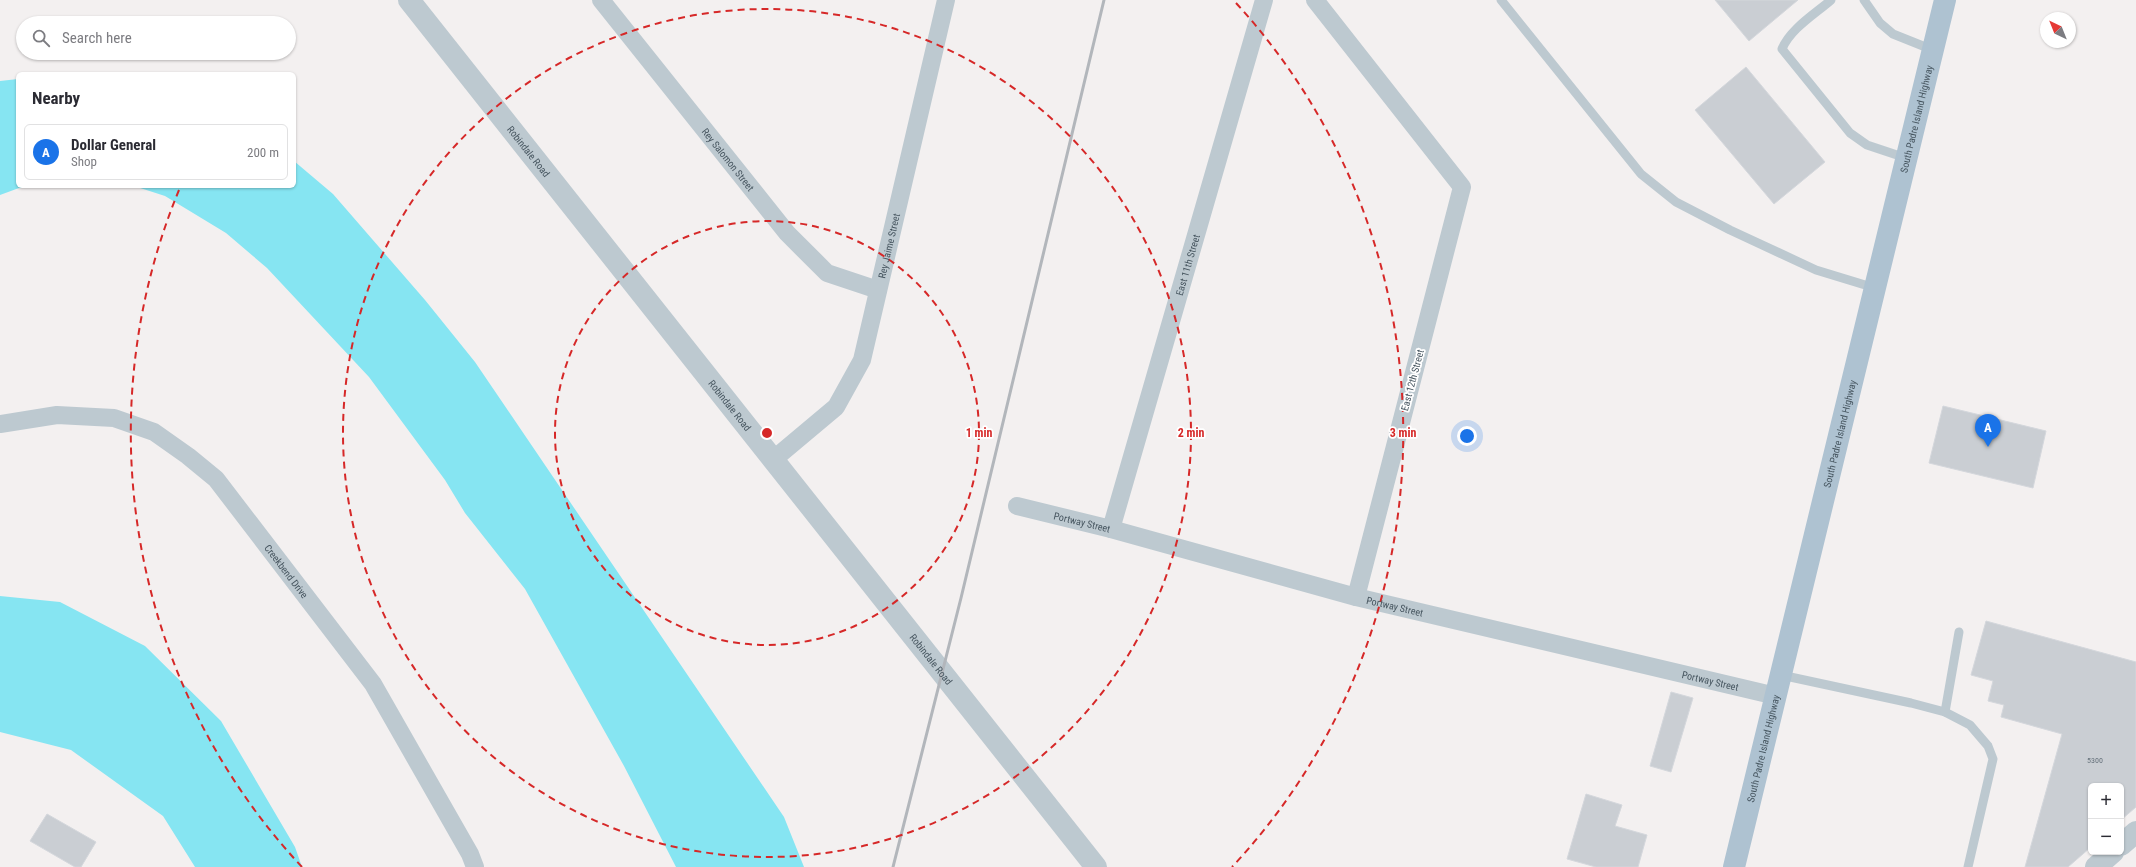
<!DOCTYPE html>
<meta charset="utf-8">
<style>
body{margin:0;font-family:"Roboto Condensed",sans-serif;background:#f2f2f3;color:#2b2b33}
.controls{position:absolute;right:12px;bottom:12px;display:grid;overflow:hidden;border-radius:6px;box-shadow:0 1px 3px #0004}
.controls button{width:36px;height:36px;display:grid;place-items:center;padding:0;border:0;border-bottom:1px solid #e1e1e2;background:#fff;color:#2b2b33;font:20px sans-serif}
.compass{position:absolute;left:2040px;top:12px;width:36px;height:36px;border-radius:50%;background:#fff;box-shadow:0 1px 3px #0004;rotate:317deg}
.you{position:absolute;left:1467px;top:436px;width:14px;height:14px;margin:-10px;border:3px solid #fff;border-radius:50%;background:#1a73e8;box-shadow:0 0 0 6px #1a73e833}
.badge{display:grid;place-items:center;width:26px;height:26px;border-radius:50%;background:#1a73e8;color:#fff;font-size:13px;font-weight:700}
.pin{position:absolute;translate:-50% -33px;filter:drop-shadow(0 1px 2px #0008)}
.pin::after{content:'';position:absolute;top:21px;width:14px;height:12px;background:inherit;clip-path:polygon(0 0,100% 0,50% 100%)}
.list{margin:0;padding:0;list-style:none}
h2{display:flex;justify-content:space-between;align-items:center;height:52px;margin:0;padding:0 16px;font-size:17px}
h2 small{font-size:13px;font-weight:400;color:#7c7c81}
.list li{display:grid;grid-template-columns:26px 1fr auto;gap:12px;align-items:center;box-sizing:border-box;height:56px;margin:0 8px 8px;padding:0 8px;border:1px solid #e1e1e2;border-radius:6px}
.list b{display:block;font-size:15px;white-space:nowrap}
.list p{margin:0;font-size:13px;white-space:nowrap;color:#7c7c81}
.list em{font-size:13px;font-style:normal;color:#7c7c81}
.icon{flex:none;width:22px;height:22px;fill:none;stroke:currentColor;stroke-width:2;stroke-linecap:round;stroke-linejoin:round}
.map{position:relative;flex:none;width:2136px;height:867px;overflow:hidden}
.search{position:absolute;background:#fff;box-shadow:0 1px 3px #0004;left:16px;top:16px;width:280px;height:44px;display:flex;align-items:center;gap:10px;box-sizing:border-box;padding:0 14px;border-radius:22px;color:#7c7c81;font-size:15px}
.panel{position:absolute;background:#fff;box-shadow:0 1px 3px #0004;left:16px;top:72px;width:280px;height:116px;border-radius:6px}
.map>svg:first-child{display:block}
.water{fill:#86e5f2}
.building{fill:#caced3;stroke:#d4d7dc}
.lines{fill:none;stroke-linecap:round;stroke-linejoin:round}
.service{stroke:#bdc9d0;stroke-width:9}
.minor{stroke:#bdc9d0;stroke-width:18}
.tertiary{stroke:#bdc9d0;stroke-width:22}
.primary{stroke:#aec2d1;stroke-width:22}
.rail{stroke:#b2b6bb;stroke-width:3}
.ring{fill:none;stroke:#d62828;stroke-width:2;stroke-dasharray:7 5}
.labels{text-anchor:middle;stroke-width:3.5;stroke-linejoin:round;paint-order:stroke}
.number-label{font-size:8px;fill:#67737c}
.street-label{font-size:10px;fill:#46555f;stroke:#fff}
.centre{fill:#d62828;stroke:#fff;stroke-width:2}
.ring-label{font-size:12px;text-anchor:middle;font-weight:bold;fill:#d62828;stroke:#fff;stroke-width:3.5;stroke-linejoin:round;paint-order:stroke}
</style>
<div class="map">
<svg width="2136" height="867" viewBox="0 0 2136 867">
<rect width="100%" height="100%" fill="#f3f0f0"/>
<g class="water">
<path d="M18,79V186H38L19,188L0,195V81Z"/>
<path d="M294,161L333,194L425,300L475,362L784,817L804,867H676L624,766L525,589L465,513L445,480L369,377L267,268L226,233L165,196L134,186H294Z"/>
<path d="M0,596L60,602L145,646L221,721L295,847L302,867H195L163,816L71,750L0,732Z"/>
</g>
<g class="building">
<path d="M1715,0H1798L1749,41Z"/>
<path d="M1746,67L1825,162L1774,204L1695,110Z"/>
<path d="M1943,406L2046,431L2033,488L1929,463Z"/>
<path d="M1986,621L2136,662V807L2121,820V786H2091V847L2068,867H2025L2062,734L2001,717L2004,705L1988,701L1993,681L1971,675Z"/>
<path d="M1671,692L1693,698L1671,772L1650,766Z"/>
<path d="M1586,794L1622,805L1615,826L1647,835L1638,867H1596L1567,859Z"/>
<path d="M47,814L96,842L81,867H75L30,841Z"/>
</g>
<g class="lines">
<g class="service">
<path d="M1501,0L1641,174L1676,202L1730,230L1816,270L1875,288"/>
<path d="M1831,0C1815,14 1790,29 1782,49L1850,133L1867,145L1906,158"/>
<path d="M1864,0L1880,23L1893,34L1933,50"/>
<path d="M1781,675L1911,703L1945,712L1970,725L1988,746L1993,759L1968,867"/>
<path d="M1945,712L1959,632"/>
</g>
<g class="minor">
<path id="s1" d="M601,0L787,233L827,273L878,290"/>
<path d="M1315,0L1462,187L1356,597"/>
<path id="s2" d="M0,424L57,415L114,418L154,432L188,456L216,479L373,684L470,854L475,867"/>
<path id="s3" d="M774,459L836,407L862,360L946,0"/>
<path id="s4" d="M1017,506L1111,529L1356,597L1776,696"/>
<path id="s5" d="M1111,529L1264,0"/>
</g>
<g class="tertiary">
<path id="s6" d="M409,0C638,289 867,578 1096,867"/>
<path d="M2121,845L2136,832"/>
<path d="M2096,867L2113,852"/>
</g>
<path class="primary" id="s7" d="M1734,867L1945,0"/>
<path class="rail" d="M893,867L961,598L1104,0"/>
</g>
<g class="ring">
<circle cx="767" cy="433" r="212"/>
<circle cx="767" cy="433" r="424"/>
<path d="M302 867A636 636 0 0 1 179 190M1236 3A636 636 0 0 1 1232 867"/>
</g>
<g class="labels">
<g class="number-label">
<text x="2095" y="763">5300</text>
</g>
<g class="street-label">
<text dy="4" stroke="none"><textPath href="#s7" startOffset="770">South Padre Island Highway</textPath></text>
<text dy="4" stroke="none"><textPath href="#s6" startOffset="193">Robindale Road</textPath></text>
<text dy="4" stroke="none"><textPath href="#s1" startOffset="204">Rey Salomon Street</textPath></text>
<text dy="4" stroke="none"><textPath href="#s3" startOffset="252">Rey Jaime Street</textPath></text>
<text dy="4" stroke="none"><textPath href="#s5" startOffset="275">East 11th Street</textPath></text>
<text transform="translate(1412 380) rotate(-75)" y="4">East 12th Street</text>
<text dy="4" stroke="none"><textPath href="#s6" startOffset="517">Robindale Road</textPath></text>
<text dy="4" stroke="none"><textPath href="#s7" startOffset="446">South Padre Island Highway</textPath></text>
<text dy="4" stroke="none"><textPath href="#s4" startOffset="67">Portway Street</textPath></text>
<text dy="4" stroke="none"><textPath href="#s2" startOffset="351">Creekbend Drive</textPath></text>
<text dy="4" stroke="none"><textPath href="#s4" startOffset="391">Portway Street</textPath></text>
<text dy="4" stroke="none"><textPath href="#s6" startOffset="841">Robindale Road</textPath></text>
<text dy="4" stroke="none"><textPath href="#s4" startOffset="715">Portway Street</textPath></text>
<text dy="4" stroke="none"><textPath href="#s7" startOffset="122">South Padre Island Highway</textPath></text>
</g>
</g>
<circle cx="767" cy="433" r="6" class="centre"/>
<g class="ring-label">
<text x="979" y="437">1 min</text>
<text x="1191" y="437">2 min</text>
<text x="1403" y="437">3 min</text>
</g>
</svg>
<div class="controls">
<button>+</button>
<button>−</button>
</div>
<svg class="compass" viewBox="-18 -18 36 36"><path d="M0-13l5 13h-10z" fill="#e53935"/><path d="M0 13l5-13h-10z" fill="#7c7c81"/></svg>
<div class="you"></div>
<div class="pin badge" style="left:1988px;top:447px">A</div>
<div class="search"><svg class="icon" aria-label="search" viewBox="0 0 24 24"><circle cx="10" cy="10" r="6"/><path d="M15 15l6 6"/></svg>Search here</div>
<section class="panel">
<h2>Nearby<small></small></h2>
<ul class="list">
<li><span class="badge">A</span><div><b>Dollar General</b><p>Shop</p></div><em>200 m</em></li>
</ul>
</section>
</div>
